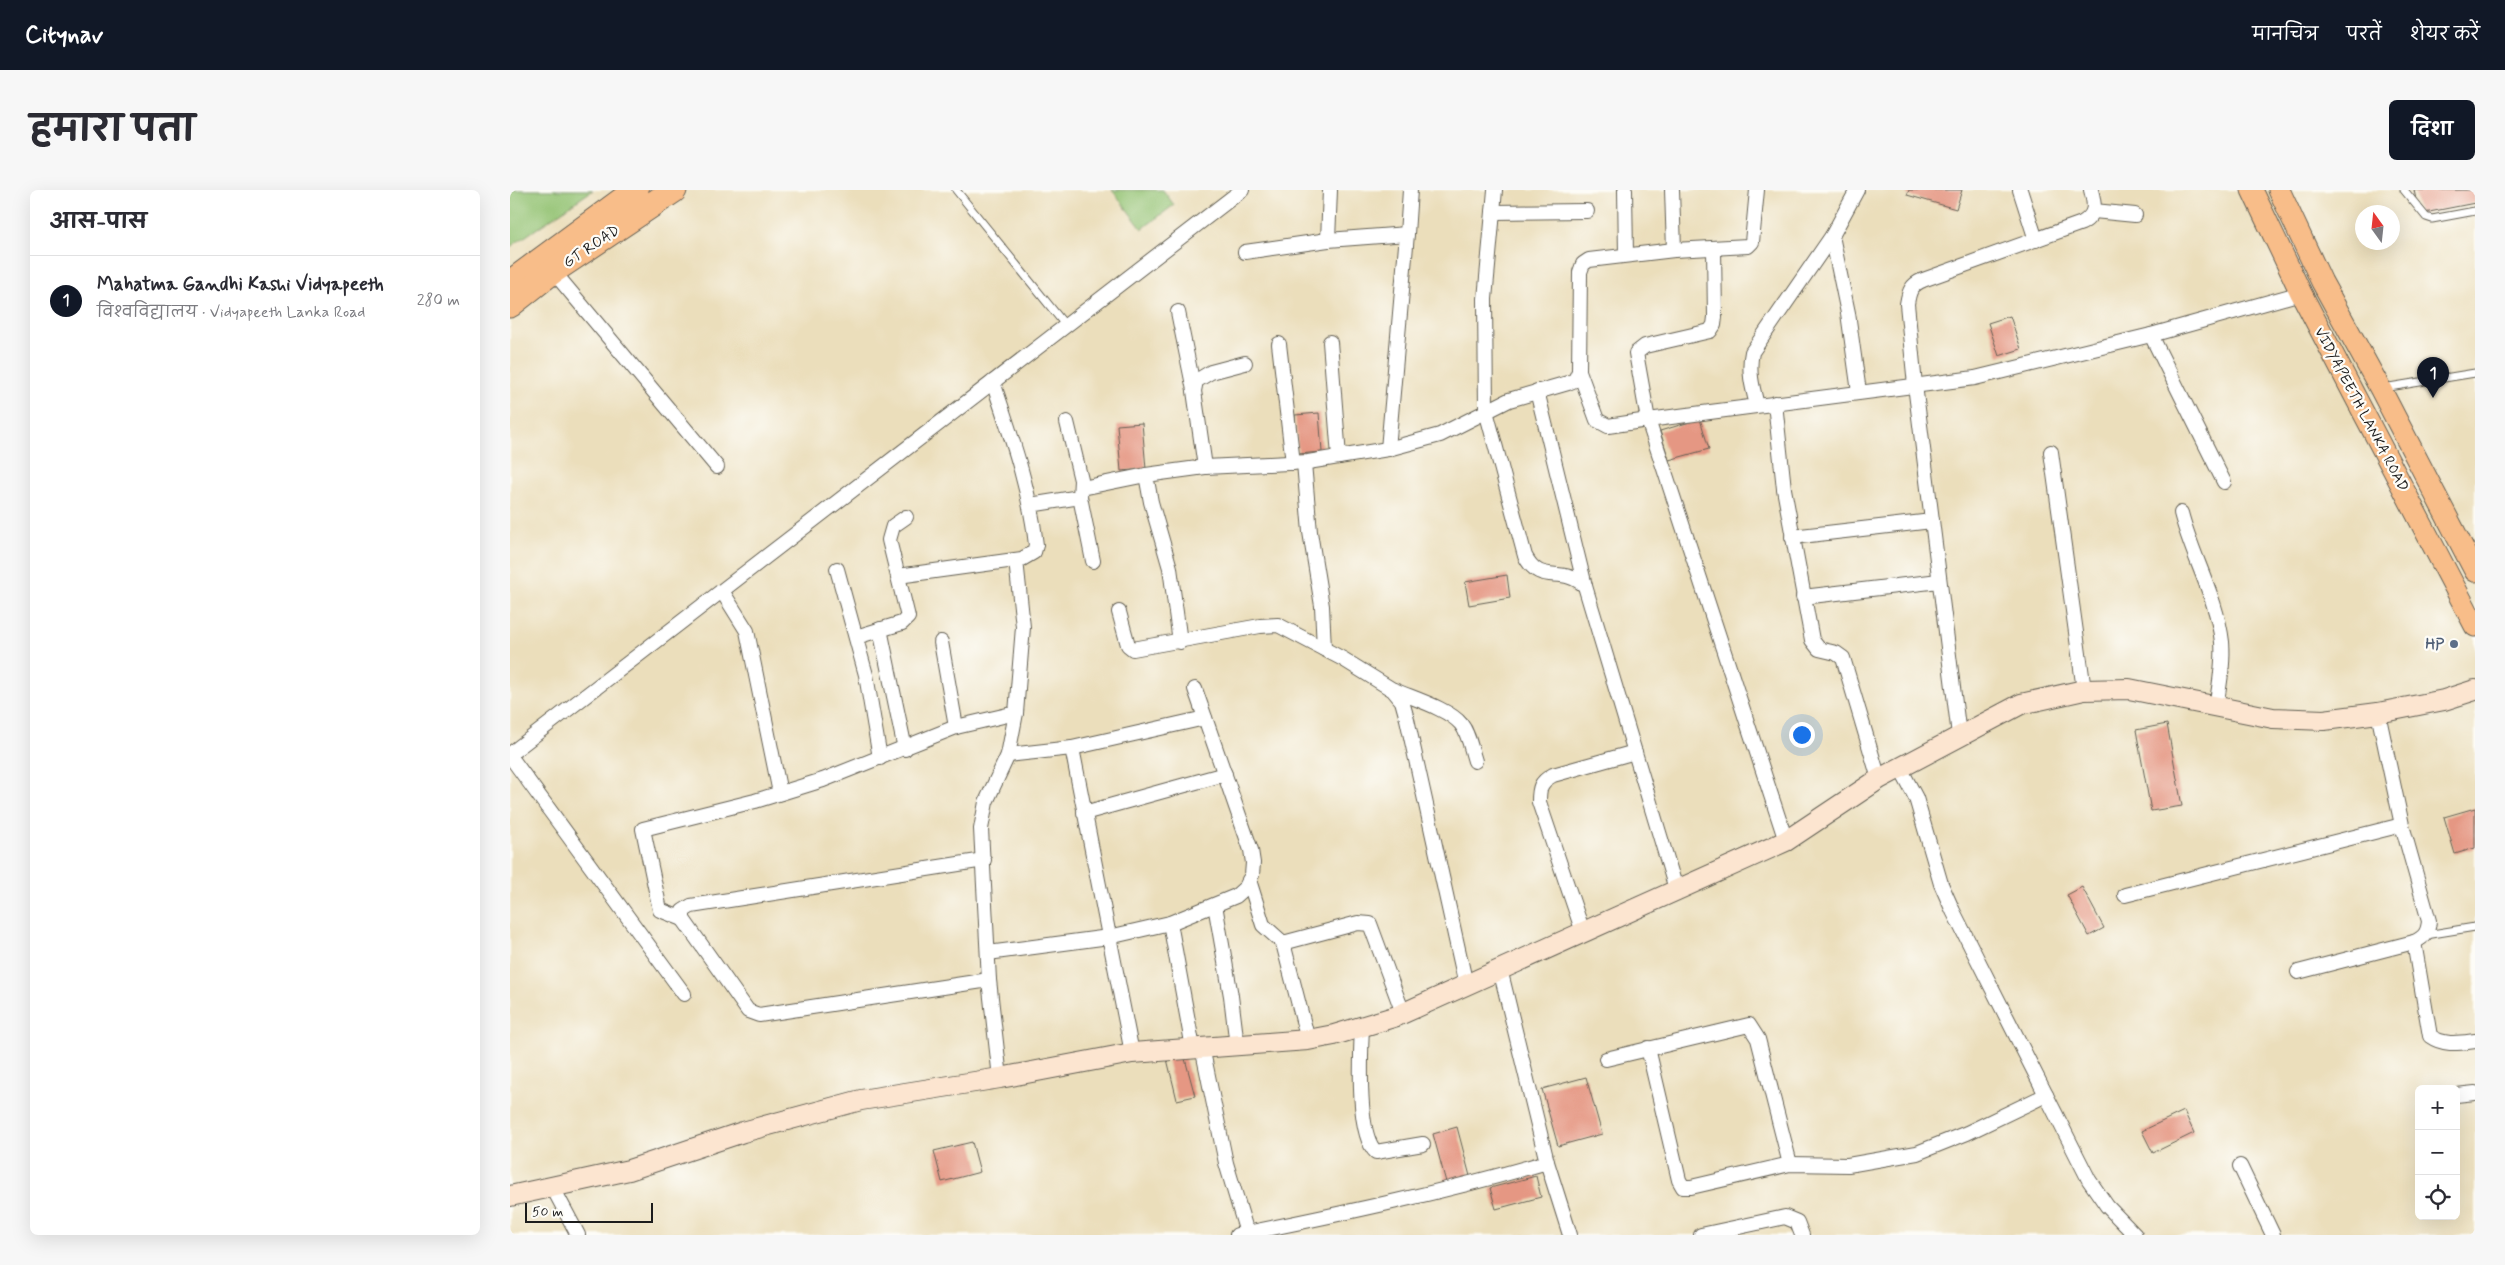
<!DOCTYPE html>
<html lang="hi">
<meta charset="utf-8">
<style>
body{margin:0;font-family:Mynerve,"Playpen Sans Deva",sans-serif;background:#f7f7f7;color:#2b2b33}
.controls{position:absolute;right:15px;bottom:15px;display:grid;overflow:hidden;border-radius:8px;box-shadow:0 5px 20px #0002}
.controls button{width:45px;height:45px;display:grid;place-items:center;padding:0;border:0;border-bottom:1px solid #e1e1e2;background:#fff;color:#2b2b33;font:25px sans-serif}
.compass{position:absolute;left:1845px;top:15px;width:45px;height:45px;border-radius:50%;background:#fff;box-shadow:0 5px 20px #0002;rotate:345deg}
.scale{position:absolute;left:15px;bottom:12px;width:128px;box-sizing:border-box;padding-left:5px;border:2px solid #1c1c1c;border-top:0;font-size:14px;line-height:18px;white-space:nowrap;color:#1c1c1c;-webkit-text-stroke:4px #fdfcf7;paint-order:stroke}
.you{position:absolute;left:1291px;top:544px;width:18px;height:18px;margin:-12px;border:4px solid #fff;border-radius:50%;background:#1a73e8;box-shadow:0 0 0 8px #1a73e833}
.badge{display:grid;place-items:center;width:32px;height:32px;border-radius:50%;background:#111827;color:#fff;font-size:16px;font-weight:700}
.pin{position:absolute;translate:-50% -41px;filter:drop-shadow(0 1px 2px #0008)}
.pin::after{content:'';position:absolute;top:26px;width:18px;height:15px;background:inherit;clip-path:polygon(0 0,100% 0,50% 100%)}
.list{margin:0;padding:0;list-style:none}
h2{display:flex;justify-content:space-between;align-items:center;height:65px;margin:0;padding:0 20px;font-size:21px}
h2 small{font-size:16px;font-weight:400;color:#7c7c81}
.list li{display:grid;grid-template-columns:32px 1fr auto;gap:15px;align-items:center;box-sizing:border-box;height:90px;padding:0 20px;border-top:1px solid #e1e1e2}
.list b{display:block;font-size:19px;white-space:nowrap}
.list p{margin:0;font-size:16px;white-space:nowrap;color:#7c7c81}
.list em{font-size:16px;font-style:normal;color:#7c7c81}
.icon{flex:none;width:28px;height:28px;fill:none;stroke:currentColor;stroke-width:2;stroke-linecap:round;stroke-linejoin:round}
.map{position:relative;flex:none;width:1965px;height:1045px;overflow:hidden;border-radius:8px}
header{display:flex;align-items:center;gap:30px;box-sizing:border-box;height:70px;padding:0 25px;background:#111827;color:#fff}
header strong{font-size:24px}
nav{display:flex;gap:28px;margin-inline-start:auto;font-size:18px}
.intro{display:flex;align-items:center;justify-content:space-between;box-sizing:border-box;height:120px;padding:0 30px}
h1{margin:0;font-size:35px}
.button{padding:12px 22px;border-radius:8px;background:#111827;color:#fff;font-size:18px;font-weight:700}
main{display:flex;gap:30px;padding:0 30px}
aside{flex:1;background:#fff;border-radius:8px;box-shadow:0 5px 20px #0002}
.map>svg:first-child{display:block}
.green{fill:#93c272;stroke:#586f47}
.building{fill:#e59783}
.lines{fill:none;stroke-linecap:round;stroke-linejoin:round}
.lane-casing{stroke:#646054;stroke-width:9}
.street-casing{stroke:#646054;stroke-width:16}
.secondary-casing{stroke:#646054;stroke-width:22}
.primary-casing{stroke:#646054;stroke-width:23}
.highway-casing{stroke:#646054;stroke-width:27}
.lane{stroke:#fff;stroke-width:7}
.street{stroke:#fff;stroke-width:14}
.secondary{stroke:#fce5d0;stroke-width:20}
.primary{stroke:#f8bd89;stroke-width:21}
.highway{stroke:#f8bd89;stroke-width:25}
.service-dot{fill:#5c6f8a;stroke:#fdfcf7;stroke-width:2}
.labels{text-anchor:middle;stroke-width:4.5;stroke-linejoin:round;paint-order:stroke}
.street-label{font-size:15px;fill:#1c1c1c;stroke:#fdfcf7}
.service-label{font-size:15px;font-weight:bold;fill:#4e5e75;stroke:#fdfcf7;text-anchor:end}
</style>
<header>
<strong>Citynav</strong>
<nav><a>मानचित्र</a><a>परतें</a><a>शेयर करें</a></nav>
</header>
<div class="intro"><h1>हमारा पता</h1><a class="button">दिशा</a></div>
<main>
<aside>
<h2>आस-पास<small></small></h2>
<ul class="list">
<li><span class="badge">1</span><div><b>Mahatma Gandhi Kashi Vidyapeeth</b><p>विश्वविद्यालय · Vidyapeeth Lanka Road</p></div><em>280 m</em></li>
</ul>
</aside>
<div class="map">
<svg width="1965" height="1045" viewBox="0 0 1965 1045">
<rect width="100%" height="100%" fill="#fdfcf7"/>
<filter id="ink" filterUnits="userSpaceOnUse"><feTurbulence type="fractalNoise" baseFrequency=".02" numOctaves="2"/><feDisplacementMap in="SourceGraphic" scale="10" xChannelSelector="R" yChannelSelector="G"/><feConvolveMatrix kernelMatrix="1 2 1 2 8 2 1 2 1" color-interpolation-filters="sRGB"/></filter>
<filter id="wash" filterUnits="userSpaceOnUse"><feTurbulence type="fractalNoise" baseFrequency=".0096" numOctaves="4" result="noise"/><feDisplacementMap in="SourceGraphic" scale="20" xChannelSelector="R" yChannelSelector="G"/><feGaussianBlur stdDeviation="1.12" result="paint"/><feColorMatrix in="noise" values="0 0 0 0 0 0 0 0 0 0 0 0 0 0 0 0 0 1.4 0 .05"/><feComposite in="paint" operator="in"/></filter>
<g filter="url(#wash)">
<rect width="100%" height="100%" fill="#ebdebb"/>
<g class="green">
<path d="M0,0H83L0,57Z"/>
<path d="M602,0H653L664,15L632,39Z"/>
</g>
<g id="blocks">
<g class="building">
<path d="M1399,0H1452L1446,19L1397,5Z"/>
<path d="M1904,0H1965V13L1909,24Z"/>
<path d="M1500,126L1511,159L1489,166L1478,133Z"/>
<path d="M809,223L812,262L788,264L785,225Z"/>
<path d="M1190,229L1199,259L1159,270L1150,241Z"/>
<path d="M632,233L636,279L611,281L607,235Z"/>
<path d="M997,385L1000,408L959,415L955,392Z"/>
<path d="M1657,534L1672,616L1641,621L1626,540Z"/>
<path d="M1965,618V658L1945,664L1934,627Z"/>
<path d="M1572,697L1594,738L1579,746L1557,705Z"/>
<path d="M674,865L685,906L667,910L657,869Z"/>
<path d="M1076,887L1092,944L1048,956L1032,899Z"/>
<path d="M1674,921L1684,943L1643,963L1632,941Z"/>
<path d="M947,937L961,990L937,996L923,944Z"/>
<path d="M462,952L470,982L432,992L424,961Z"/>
<path d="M1026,986L1031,1007L986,1019L980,998Z"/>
</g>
</g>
</g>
<g filter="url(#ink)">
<use href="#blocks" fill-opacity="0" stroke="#646054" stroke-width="1"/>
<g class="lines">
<g class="lane-casing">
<g id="lane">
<path d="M446,0L556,136"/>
<path d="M1894,0L1916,27L1922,29L1965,21"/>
<path d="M1873,198L1965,183"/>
<path d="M1916,745L1965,737"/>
</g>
</g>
<g class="street-casing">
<g id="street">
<path d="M985,0L975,109L976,221L1015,366C1031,397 1051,374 1075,396L1166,699"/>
<path d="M1115,0L1116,65"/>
<path d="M1162,0L1164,60"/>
<path d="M1347,0L1322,46L1338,123L1349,202"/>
<path d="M1510,0L1526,50"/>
<path d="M1584,21L1625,25"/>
<path d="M983,22L1077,21"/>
<path d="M897,44L900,0"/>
<path d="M818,50L820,0"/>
<path d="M735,62L818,50L897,44L878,259"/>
<path d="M43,81L207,277"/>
<path d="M668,122L684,200"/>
<path d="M1641,145L1714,292"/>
<path d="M820,152L829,267"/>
<path d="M769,154L783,273"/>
<path d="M1069,181L1087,230L1098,236L1138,230L1126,163L1135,156L1200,141L1204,135L1205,127L1204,59"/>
<path d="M1027,201L1075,396"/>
<path d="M1265,213L1274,299L1302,450L1309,459L1326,463L1333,468L1369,589"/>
<path d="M1247,215C1242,196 1238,181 1242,162L1322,46"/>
<path d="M1541,262L1574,500"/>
<path d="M794,273L800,342L812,416L814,459"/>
<path d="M695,277L684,201L686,191L701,182L735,173"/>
<path d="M572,298L636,285"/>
<path d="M570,307L583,371"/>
<path d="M520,315L570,307L571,290L557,232"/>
<path d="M1671,323C1682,366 1707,408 1712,452C1714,474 1709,496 1706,518"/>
<path d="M1282,347L1422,331"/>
<path d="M327,379L356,485L370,568"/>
<path d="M388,386L512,369L524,362L526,355C520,299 501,246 483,192"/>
<path d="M212,401L237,441L270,603"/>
<path d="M1293,407L1429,391"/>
<path d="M609,422L618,455L623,459L750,436L768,435L833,469L883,500L892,511L897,529L956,795"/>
<path d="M370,439L395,559"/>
<path d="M346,447L392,433L398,427L379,350L383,336L396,327"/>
<path d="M431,452L446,537"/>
<path d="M670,452L660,378L641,312L636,285L695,277L798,272L878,259L930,245L999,210L1058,193L1065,190L1069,181L1070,82L1073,74L1079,70L1164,60L1238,56L1242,52L1247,0"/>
<path d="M884,500C902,508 939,519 951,534C959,544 961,559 965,571"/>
<path d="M1449,545L1405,195L1397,114C1399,101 1401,95 1413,90L1572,33C1587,24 1585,15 1581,0"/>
<path d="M562,558L622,863"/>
<path d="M0,564L732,0"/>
<path d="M498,565L562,558L695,528"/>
<path d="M0,566L174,804"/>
<path d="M1390,578L1406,608L1431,694L1443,721L1579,990L1597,1016L1625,1045"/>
<path d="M574,623L715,584"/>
<path d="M1276,651L1138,230L1465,188L1641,145L1791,103"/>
<path d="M474,670L181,716L173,721V729L238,821L249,825L479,790"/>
<path d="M739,690L753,735L773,753L798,850"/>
<path d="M1615,705L1892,635"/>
<path d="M705,715L721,806L727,856"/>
<path d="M173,729L150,720L133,639L245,611L313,590L446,537L506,523"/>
<path d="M660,733L683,858"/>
<path d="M1073,742L1029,612C1029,598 1030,592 1043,585L1125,562"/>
<path d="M1904,752L1920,846C1934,856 1949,853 1965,851"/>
<path d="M773,753L848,733L860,734L893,823"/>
<path d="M478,763L599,747L660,733L726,706L736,697L742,685L743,673L741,660L685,499"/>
<path d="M990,779L1037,972L1060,1045"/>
<path d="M1788,782L1904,752C1915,747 1918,742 1919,731L1892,635L1868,523"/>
<path d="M852,836C851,863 846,944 866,962L913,954"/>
<path d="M692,857L716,973L737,1043"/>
<path d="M1138,858L1169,990L1173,997H1181L1280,974L1338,975L1407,963L1457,943L1536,905"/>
<path d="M1096,869L1239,835L1248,849L1280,974"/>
<path d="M490,888L479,790L471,639L476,612L498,565L506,523L513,437L506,370"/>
<path d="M1946,905L1965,903"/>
<path d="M1730,976L1763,1045"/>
<path d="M42,996L68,1045"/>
<path d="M727,1045C831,1024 935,1002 1037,972"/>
<path d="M1191,1045L1275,1027L1287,1032L1292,1045"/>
</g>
</g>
<g class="secondary-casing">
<path id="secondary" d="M0,1006L119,980L233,942L351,910L490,888L622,863L798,850L824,845L887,826L1276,651L1369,589L1511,514L1574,500L1619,499L1763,528L1814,530L1868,523L1934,510L1965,500"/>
</g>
<g class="primary-casing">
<g id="primary">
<path d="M1742,0L1791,103L1965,436"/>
<path d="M1769,0L1812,92L1870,198L1965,381"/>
</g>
</g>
<g class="highway-casing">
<g id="highway">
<path d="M0,93L126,0"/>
<path d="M0,115L43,81L164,0"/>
</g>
</g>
<use href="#lane" class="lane"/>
<use href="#street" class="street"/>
<use href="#secondary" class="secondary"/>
<use href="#primary" class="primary"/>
<use href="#highway" class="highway"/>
</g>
</g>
<circle class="service-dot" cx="1944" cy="454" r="5"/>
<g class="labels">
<g class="street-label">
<text transform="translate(81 56) rotate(-34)" y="5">GT ROAD</text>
<text transform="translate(1852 219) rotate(62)" y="5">VIDYAPEETH LANKA ROAD</text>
</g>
<g class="service-label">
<text x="1934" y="459">HP</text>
</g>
</g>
</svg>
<div class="controls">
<button>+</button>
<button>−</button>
<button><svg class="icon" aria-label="locate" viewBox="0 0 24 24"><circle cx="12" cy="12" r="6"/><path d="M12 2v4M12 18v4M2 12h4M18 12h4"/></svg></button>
</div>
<svg class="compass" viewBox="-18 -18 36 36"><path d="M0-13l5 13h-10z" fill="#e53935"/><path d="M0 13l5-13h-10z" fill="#7c7c81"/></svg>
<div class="scale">50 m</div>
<div class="you"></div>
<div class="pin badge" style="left:1923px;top:208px">1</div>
</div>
</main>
